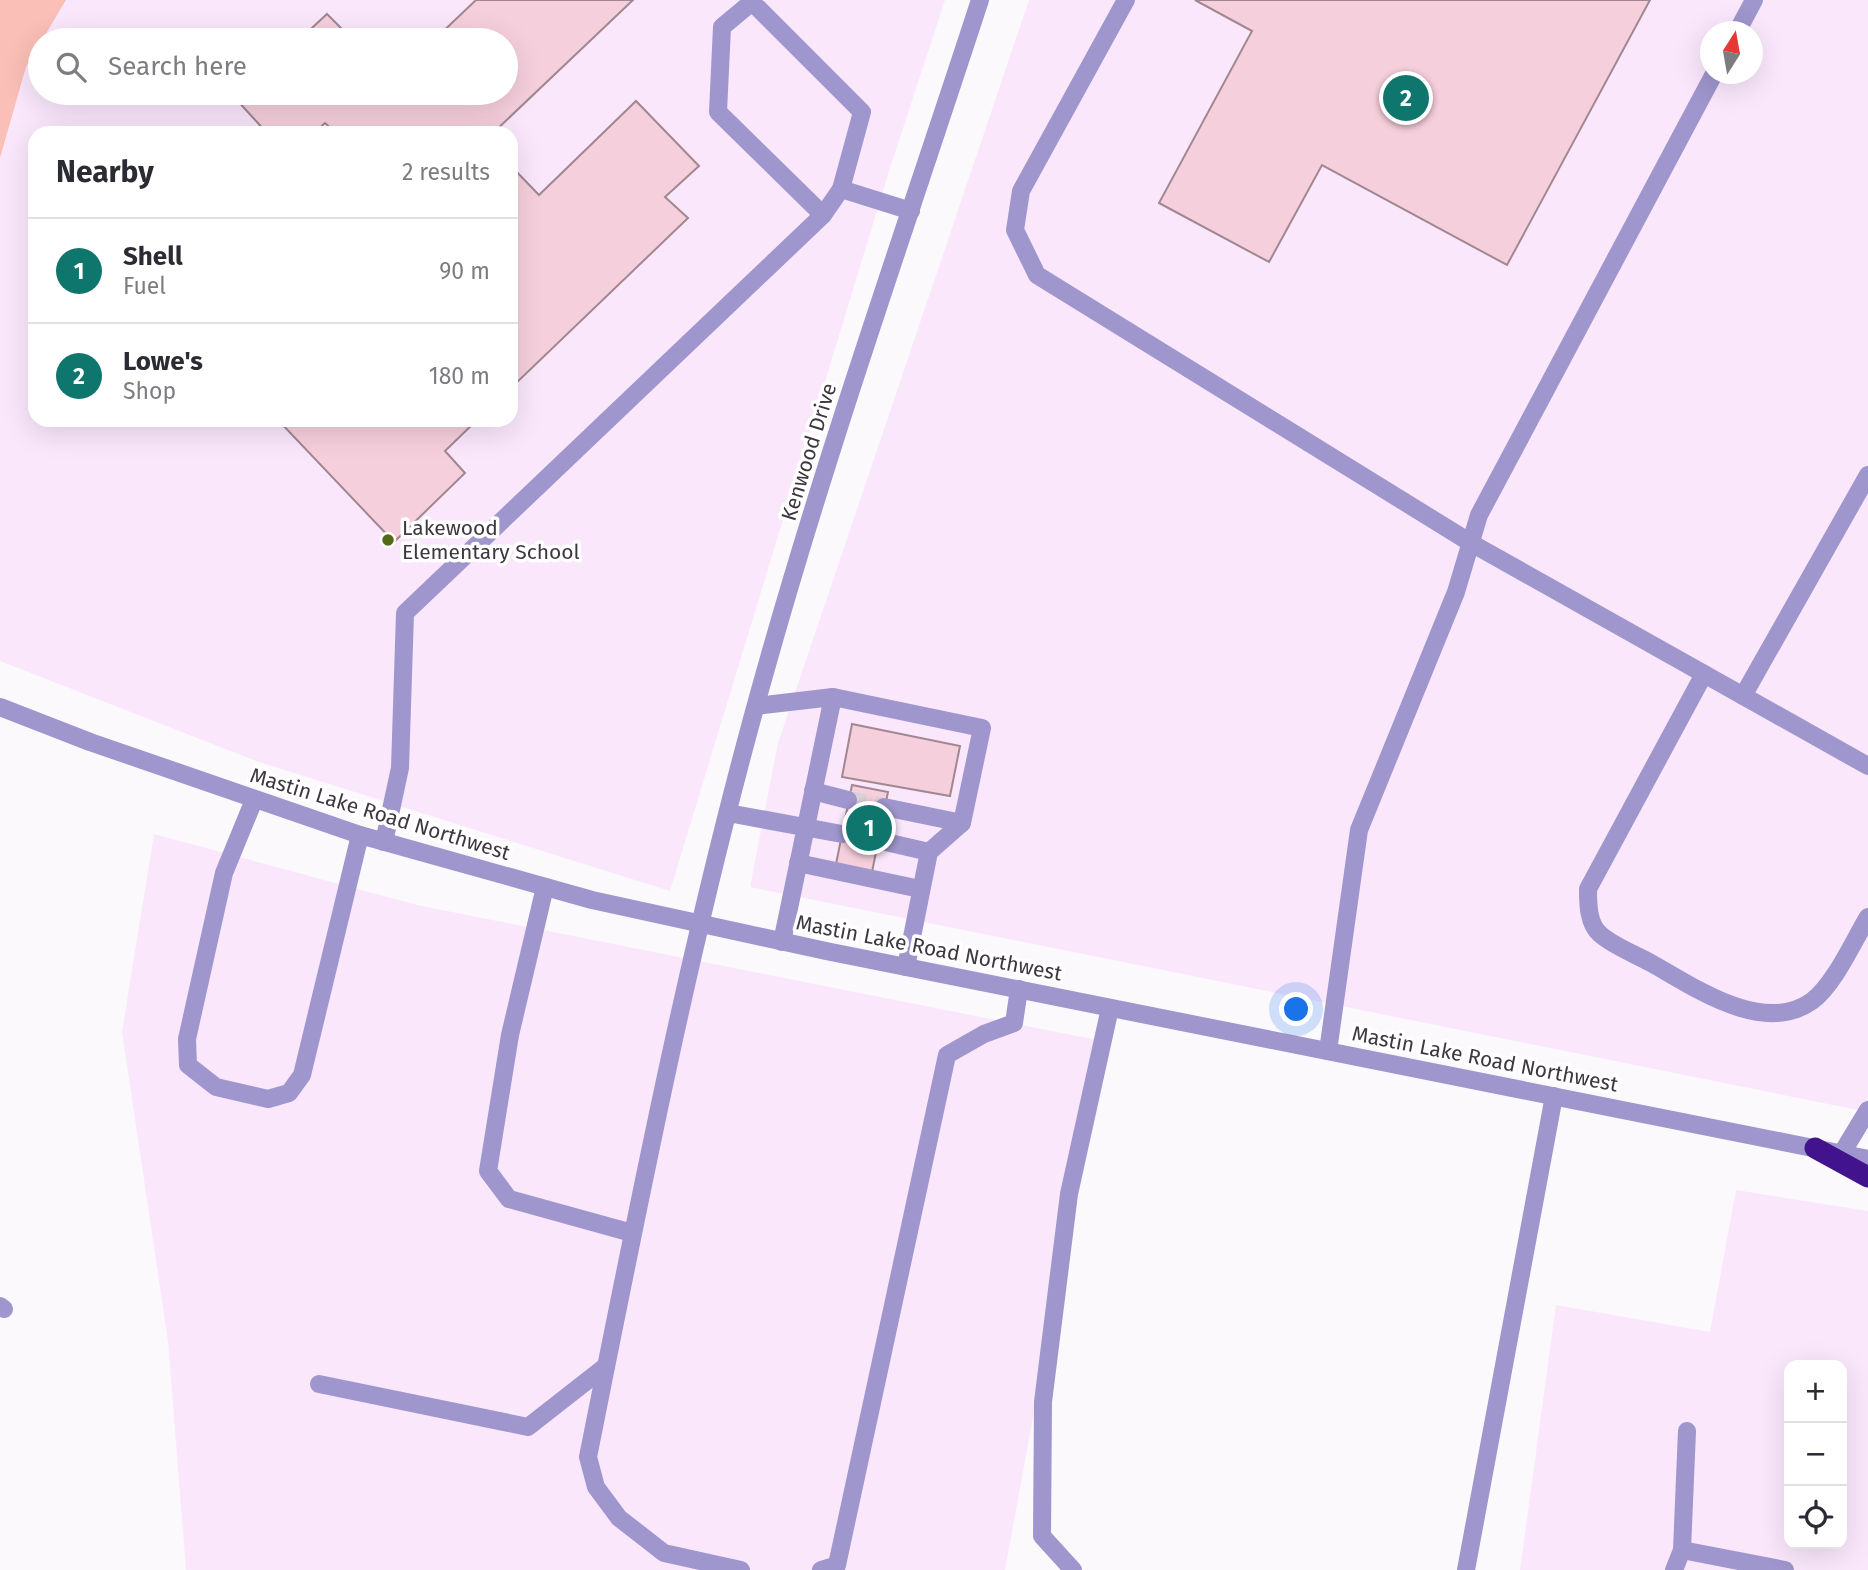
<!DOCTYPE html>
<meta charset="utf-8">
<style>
body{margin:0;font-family:"Fira Sans",sans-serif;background:#f7f7f7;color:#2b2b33}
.controls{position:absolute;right:21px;bottom:21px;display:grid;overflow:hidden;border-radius:14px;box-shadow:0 7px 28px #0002}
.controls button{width:63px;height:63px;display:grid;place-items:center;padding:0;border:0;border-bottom:2px solid #e1e1e2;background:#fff;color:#2b2b33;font:35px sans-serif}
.compass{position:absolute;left:1700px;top:21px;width:63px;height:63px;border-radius:50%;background:#fff;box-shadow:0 7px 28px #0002;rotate:11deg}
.you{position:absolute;left:1297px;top:1010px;width:24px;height:24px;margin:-18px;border:5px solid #fff;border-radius:50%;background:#1a73e8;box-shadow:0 0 0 10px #1a73e833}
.badge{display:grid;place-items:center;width:46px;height:46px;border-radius:50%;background:#0f766e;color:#fff;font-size:23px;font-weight:700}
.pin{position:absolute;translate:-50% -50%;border:4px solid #fff;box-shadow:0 2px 7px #0006}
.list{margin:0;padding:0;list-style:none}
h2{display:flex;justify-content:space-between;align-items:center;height:91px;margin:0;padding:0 28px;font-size:30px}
h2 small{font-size:23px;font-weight:400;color:#7c7c81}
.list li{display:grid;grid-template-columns:46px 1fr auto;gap:21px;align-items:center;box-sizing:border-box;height:105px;padding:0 28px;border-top:2px solid #e1e1e2}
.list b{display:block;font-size:26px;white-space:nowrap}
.list p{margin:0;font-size:23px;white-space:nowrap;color:#7c7c81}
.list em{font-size:23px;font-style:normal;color:#7c7c81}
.icon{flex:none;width:38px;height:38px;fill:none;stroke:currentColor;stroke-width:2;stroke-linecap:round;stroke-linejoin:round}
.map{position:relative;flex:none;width:1868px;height:1570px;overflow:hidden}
.search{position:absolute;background:#fff;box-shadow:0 7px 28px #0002;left:28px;top:28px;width:490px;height:77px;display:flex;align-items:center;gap:18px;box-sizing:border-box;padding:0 24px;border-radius:38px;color:#7c7c81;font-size:26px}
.panel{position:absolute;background:#fff;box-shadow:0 7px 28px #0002;left:28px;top:126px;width:490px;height:301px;border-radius:21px}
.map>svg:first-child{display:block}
.built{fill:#fae7fc;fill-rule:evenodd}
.green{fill:#fabfb7}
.building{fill:#f6cfdd;stroke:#a08790;stroke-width:2}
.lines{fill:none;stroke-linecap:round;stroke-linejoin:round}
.minor-tunnel{stroke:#d6d2d7;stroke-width:18;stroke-dasharray:18 9;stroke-linecap:butt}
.minor{stroke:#9e96cc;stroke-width:18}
.highway{stroke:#41138c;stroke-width:21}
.poi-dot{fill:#536918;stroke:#fff;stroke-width:2.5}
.labels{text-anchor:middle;stroke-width:7;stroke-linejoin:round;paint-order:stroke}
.street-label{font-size:21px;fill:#3e373f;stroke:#fff}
.poi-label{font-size:21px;fill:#3e373f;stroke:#fff;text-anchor:start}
</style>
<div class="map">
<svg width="1868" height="1570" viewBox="0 0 1868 1570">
<rect width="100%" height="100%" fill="#fcf9fd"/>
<g class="built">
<path d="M66,0H945L890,168L670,891L256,761L0,661V158L26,67L40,43V93H506V40H42ZM35,133H511V420H35Z"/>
<path d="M1029,0H1868V1112L750,887L778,743ZM1710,32H1752V74H1710Z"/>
<path d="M154,834L417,905L1102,1041L1005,1570H186L168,1341L122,1032Z"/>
<path d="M1736,1190L1868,1211V1570H1520L1556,1305L1710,1332ZM1789,1365H1842V1544H1789Z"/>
</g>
<path class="green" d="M0,0H66L26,67L0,158Z"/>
<g class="building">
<path d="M476,0H633L493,133H336L325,123L314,133H267L236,99L243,93H506V40H434Z"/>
<path d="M1195,0H1650L1507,265L1322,165L1269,262L1159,203L1252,31Z"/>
<path d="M327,14L353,40H299Z"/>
<path d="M636,101L699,166L665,197L688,218L511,388V166L539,195Z"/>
<path d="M278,420H477L445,451L465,473L394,542Z"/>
<path d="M852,724L960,746L950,796L842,777Z"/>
<path d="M852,785L888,792L872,872L836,864Z"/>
</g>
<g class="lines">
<g class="minor-tunnel">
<path d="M848,800L884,807"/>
<path d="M842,834L877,840"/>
</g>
<g class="minor">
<path d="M754,0L752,2L862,112L841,189L911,211"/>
<path d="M1126,0L1021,191L1015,230L1037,275L1471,543L1868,766"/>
<path d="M752,2L722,27L718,112L823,215"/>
<path d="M1737,32L1754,0"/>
<path d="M1704,674L1588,889C1588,903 1588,924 1600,934C1613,946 1635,954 1651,963C1694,987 1763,1036 1812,1001C1834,985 1854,940 1868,917"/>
<path d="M1743,696L1868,475"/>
<path d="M756,706L833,697L982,728L962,823L929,852L906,967"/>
<path d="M0,707L90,742L360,835L592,900L826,951L1868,1159"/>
<path d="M813,791L848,800"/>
<path d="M254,800L224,873L187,1039L188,1065L216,1087L268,1099L289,1093L302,1075L360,835"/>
<path d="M884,807L962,823"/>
<path d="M728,813L842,834"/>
<path d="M877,840L929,852"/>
<path d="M384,842L400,768L405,613L823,215L841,189"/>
<path d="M798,863L920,889"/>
<path d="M545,887L510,1035L488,1171L509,1199L632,1233"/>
<path d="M782,942L833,697"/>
<path d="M1328,1051L1359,830L1456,592L1479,515L1714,74"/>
<path d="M1842,1153L1868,1110"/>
<path d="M0,1306L4,1309"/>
<path d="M319,1384L528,1427L606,1366"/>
<path d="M1682,1550L1785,1570"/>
<path d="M741,1570L664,1553L619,1518L596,1487L588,1457C641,1192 693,925 767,665C830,441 908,221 980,0"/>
<path d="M821,1570L837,1565L947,1055L984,1034L1014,1023L1019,989"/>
<path d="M1073,1570L1042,1536L1043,1402L1069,1194L1110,1008"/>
<path d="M1466,1570L1554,1096"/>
<path d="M1674,1570L1682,1550L1687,1431"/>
</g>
<path class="highway" d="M1815,1148L1868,1177"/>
</g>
<circle class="poi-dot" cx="388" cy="540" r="7"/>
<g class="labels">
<g class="street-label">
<text transform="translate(809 452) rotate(-73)" y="7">Kenwood Drive</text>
<text transform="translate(380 814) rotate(17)" y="7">Mastin Lake Road Northwest</text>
<text transform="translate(929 948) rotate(11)" y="7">Mastin Lake Road Northwest</text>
<text transform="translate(1485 1059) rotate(11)" y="7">Mastin Lake Road Northwest</text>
</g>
<g class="poi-label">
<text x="402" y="535">Lakewood<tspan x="402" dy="24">Elementary School</tspan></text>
</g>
</g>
</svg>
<div class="controls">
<button>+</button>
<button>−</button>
<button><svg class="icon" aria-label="locate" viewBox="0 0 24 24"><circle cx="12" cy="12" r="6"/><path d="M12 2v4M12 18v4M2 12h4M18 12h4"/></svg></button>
</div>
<svg class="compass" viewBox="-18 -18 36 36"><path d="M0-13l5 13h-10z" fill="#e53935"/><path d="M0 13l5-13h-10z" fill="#7c7c81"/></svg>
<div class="you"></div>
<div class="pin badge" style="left:869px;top:828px">1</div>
<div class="pin badge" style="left:1406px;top:98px">2</div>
<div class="search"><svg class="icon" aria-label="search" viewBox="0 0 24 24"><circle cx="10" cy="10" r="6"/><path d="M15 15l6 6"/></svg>Search here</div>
<section class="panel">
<h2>Nearby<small>2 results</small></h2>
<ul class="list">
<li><span class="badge">1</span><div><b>Shell</b><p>Fuel</p></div><em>90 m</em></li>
<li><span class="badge">2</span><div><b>Lowe's</b><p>Shop</p></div><em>180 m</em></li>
</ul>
</section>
</div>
